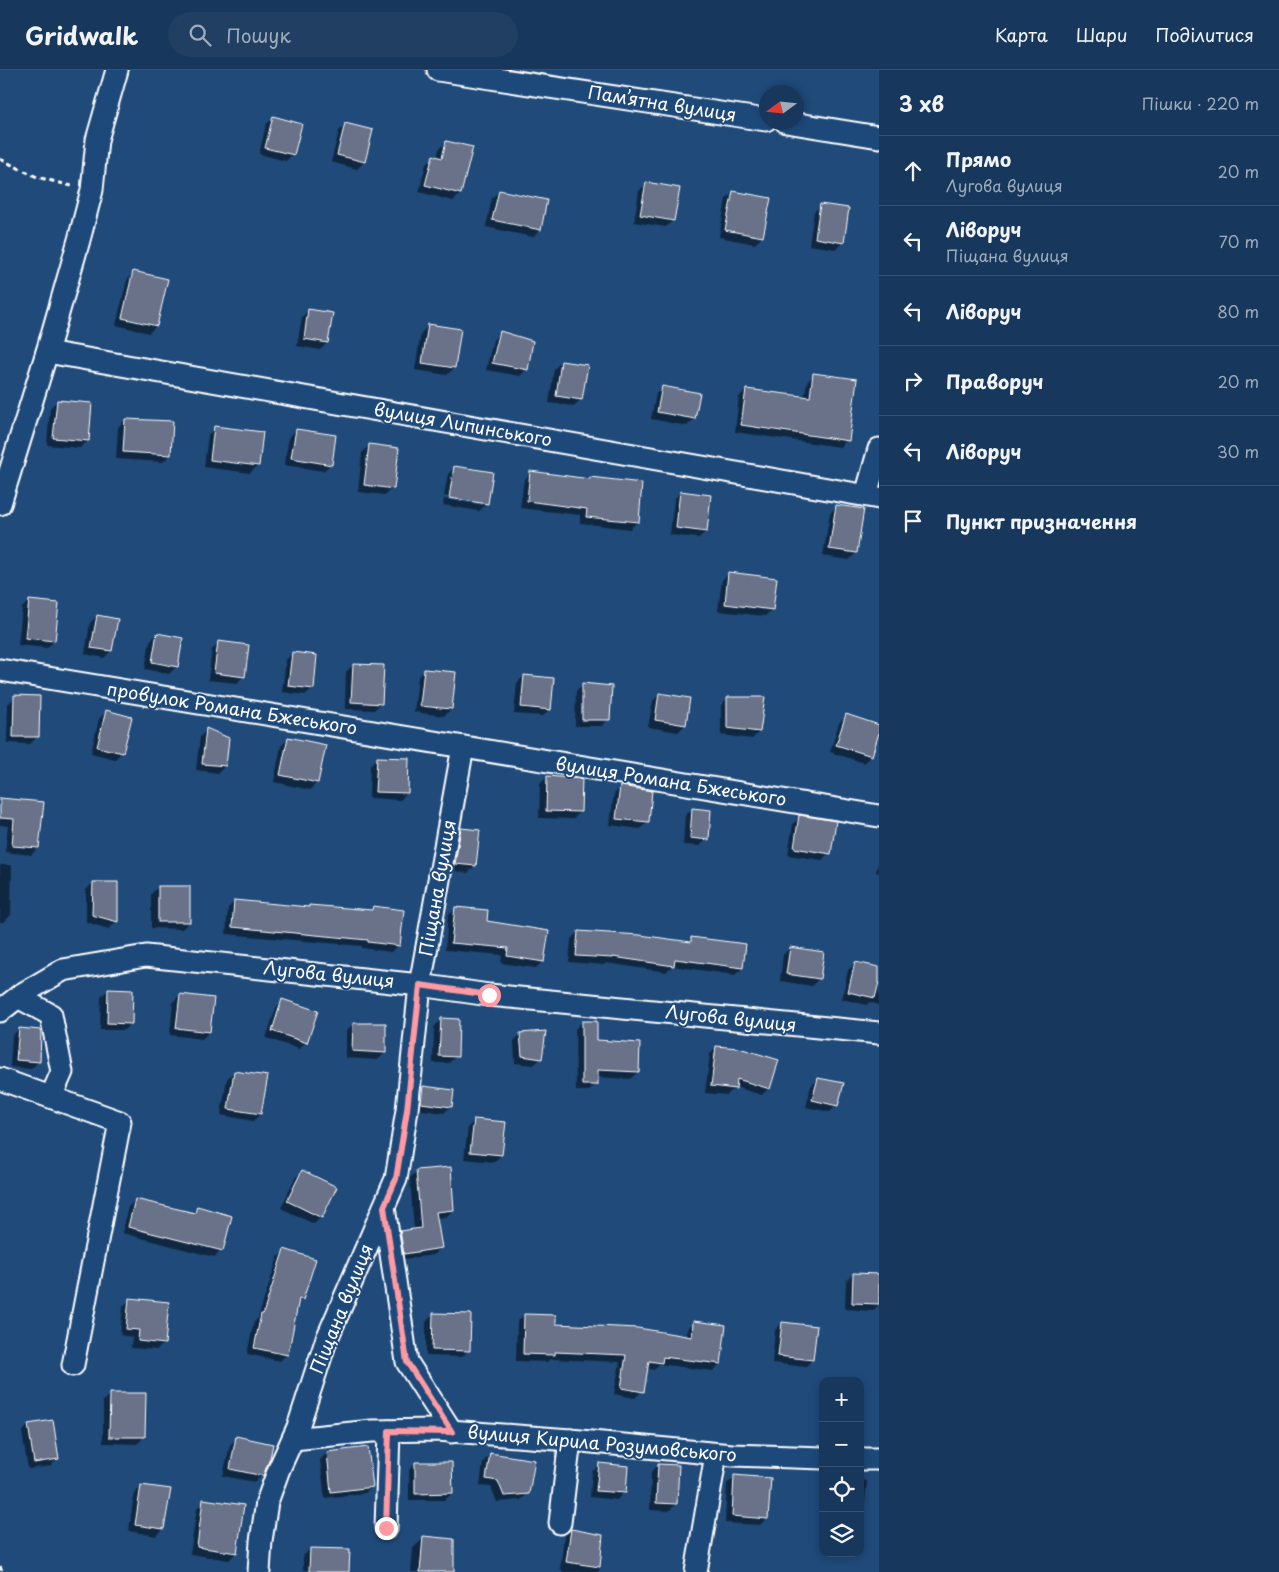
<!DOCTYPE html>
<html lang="uk">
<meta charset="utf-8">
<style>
body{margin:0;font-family:"Playpen Sans",sans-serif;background:#203f62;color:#f1f3f6}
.controls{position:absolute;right:15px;bottom:15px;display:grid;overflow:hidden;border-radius:10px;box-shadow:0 2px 8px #0003}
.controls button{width:45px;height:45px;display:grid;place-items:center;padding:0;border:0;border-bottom:1px solid #365272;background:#17385c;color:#f1f3f6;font:25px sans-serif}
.compass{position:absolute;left:759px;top:15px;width:45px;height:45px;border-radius:50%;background:#17385c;box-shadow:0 2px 8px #0003;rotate:255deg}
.stop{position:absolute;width:15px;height:15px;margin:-11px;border:4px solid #ff9aa2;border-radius:50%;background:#fff}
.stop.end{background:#ff9aa2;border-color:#fff;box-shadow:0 1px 5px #0008}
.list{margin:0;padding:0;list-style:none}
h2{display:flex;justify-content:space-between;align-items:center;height:65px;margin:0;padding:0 20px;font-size:21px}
h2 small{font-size:16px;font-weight:400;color:#9eacbb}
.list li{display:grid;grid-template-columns:32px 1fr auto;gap:15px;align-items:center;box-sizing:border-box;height:70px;padding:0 20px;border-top:1px solid #365272}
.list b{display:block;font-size:19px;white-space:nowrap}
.list p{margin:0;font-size:16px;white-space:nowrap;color:#9eacbb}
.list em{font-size:16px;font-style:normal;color:#9eacbb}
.icon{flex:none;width:28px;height:28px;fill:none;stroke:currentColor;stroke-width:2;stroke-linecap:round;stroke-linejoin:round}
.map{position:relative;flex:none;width:879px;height:1502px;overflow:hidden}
header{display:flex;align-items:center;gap:30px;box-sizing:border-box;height:70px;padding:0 25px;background:#17385c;border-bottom:1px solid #365272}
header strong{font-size:24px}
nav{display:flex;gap:28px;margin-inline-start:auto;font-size:18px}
.search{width:350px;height:45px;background:#203f62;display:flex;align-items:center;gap:12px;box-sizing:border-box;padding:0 18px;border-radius:28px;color:#9eacbb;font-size:19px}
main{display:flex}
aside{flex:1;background:#17385c}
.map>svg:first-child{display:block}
.shadow{fill:#0007}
.building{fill:#697289;stroke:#fff}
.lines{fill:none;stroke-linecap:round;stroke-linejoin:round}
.minor-casing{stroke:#fff;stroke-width:25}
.path{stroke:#fff;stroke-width:3;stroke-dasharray:5 4;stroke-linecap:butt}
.minor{stroke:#1f4a7a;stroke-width:21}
.route{stroke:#ff9aa2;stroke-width:6}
.labels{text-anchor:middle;stroke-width:4;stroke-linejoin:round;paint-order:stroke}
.street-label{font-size:18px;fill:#fff;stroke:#1f4a7a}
</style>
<header>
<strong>Gridwalk</strong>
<div class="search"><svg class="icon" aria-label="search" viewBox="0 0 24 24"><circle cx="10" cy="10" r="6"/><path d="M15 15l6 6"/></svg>Пошук</div>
<nav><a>Карта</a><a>Шари</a><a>Поділитися</a></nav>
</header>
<main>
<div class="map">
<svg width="879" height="1502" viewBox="0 0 879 1502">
<rect width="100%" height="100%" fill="#1f4a7a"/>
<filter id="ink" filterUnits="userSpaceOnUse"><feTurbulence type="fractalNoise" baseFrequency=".02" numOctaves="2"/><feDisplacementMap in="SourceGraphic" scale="10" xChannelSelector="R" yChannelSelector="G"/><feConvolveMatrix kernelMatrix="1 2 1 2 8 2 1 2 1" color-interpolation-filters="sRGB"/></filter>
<g filter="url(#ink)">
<g class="shadow">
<path d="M273,48L293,84L286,91L259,84L266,55Z"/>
<path d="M346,54L364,92L357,99L331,92L339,61Z"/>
<path d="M446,72L460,124L453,131L419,122L426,94L433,87L437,88L439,79Z"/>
<path d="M646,114L673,150L666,157L634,152L639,121Z"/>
<path d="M499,121L540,160L533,167L486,157L492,128Z"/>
<path d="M734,122L762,167L755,174L719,167L726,129Z"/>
<path d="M821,135L843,172L836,179L809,175L814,142Z"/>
<path d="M134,202L156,256L149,263L116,255L127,210Z"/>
<path d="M309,240L332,244L327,273L320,280L297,276L302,247Z"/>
<path d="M428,256L454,298L447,305L415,300L421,263Z"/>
<path d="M500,263L527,299L520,306L486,300L493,270Z"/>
<path d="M561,292L581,329L574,336L549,333L554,299Z"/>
<path d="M814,305L847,370L840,377L735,362L739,327L746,320L804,328L807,312Z"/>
<path d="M663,317L694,349L687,356L651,349L656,324Z"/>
<path d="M57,331L88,371L80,378L47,375L50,338Z"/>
<path d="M125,350L170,385L163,392L116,389L118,357Z"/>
<path d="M215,358L261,363L257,396L250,403L204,397L208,365Z"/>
<path d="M296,360L331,394L323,401L284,395L289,367Z"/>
<path d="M369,376L392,418L385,425L358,422L362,383Z"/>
<path d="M455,397L491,403L486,434L479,441L443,435L444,429L483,435V432L444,426L448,404Z"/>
<path d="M531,403L637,452L630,459L580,453V445L520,438L524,410Z"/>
<path d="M681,422L706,461L699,468L670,465L674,429Z"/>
<path d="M837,436L856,483L849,490L823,486L830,443Z"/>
<path d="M729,503L772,539L765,546L718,541L722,510Z"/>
<path d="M29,531L54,571L47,578L18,575L22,538Z"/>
<path d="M97,546L111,581L104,588L85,584L90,553Z"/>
<path d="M157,564L176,597L169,604L145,599L150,571Z"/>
<path d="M219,573L244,606L237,613L208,610L212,580Z"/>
<path d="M293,583L313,618L305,625L282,622L286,590Z"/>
<path d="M353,595L381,633L374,640L345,639L346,602Z"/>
<path d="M425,600L451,639L444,646L414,642L418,607Z"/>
<path d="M524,606L550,639L543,646L514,644L517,613Z"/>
<path d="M583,614L609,649L602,656H575L576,621Z"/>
<path d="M660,624L685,655L678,662L648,657L653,631Z"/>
<path d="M15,627L37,667L30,674L7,673L8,634Z"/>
<path d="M728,628L759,662L752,669L721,665V635Z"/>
<path d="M106,642L122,682L115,689L91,683L99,649Z"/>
<path d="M846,646L879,656L871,686L864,693L830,682L839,653Z"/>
<path d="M206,660L225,696L218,703L196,700L200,667Z"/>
<path d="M288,669L317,712L310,720L274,712L281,676Z"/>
<path d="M377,688L407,723L400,730L369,728L370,695Z"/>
<path d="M547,707L580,742L573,749L539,748L540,714Z"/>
<path d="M621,717L647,752L640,759L610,755L614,724Z"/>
<path d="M0,729L38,778L31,785L5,782L8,756L0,755Z"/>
<path d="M692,739L707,769L700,776L683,775L685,746Z"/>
<path d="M800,747L829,783L822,790L788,785L793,754Z"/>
<path d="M462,759L475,796L468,803L449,800L455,766Z"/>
<path d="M879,789V803L876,802Z"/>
<path d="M0,795H12L11,845L4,852H0Z"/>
<path d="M93,813H117L116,852L109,859L86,852V820Z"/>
<path d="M158,817L189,852L182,859L151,858V824Z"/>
<path d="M235,831L308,838L310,836L370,841L373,838L399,875L391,882L362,878V876L226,864L228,838Z"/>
<path d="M455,839L486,852L543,891L536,898L501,893L502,885L445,880L448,846Z"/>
<path d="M578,862L687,873L692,868L742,898L735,905L672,896L666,902L606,893L604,895L569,892L571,869Z"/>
<path d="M790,878L819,908L812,916L780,911L783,885Z"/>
<path d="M856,893L879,899V935L869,932L867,935L842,929L848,900Z"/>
<path d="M108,920L131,953L124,960H100L101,927Z"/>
<path d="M180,925L209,962L202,969L170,965L173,932Z"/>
<path d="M283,931L306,972L299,979L266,968L276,938Z"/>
<path d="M441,950L456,986L449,993H433L434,957Z"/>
<path d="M582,952L596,972L638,1002L630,1009L596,1007V1014L589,1021H576L575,959Z"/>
<path d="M353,954L385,983L378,990L346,988V961Z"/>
<path d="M19,959L40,961L38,992L31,999L10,997L12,966Z"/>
<path d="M521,964L541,988L534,995L515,993L514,971Z"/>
<path d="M717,977L769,1018L762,1025L735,1017L727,1025L705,1023L710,984Z"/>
<path d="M234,1002L260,1044L253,1051L221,1045L227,1009Z"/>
<path d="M818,1009L837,1035L830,1042L806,1037L811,1016Z"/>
<path d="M424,1017L451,1036L444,1043L415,1039L417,1024Z"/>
<path d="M475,1050L501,1085L494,1092L464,1089L468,1057Z"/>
<path d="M302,1101L321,1147L314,1154L281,1138L295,1108Z"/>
<path d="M417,1101L453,1140L446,1147L436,1148L440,1178L433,1185L397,1190L394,1169L401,1162L414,1160L410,1108Z"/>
<path d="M135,1130L192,1143L197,1138L222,1180L214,1187L122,1163L128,1137Z"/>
<path d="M285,1180L302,1229L297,1234L287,1284L280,1291L247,1284L254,1252L258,1248L278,1187Z"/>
<path d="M853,1204L879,1205V1234L873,1241L845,1239L846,1211Z"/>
<path d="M130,1229L164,1273L157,1280L131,1278L132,1267L120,1265L123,1237Z"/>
<path d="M433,1244L469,1280L462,1287L426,1286V1252Z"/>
<path d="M524,1245L555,1255L686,1267L687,1259L694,1252L720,1294L713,1301L659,1294L654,1300L646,1298L642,1321L635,1328L614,1324L620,1292L550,1289L547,1292L516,1291L517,1252Z"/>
<path d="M782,1253L812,1290L805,1297L772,1293L775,1260Z"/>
<path d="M110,1324L144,1367L137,1374L103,1373V1331Z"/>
<path d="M29,1355L58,1388L51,1396L28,1399L22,1362Z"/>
<path d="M237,1368L262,1405L255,1412L223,1406L230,1375Z"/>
<path d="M327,1383L372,1416L365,1423L325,1428L320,1390Z"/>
<path d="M490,1385L528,1423L521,1430L497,1432L491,1417L480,1416L483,1392Z"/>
<path d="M416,1393L452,1423L445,1430H409V1400Z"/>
<path d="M599,1395L624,1422L617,1430L590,1427L592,1402Z"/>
<path d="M658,1395L676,1434L669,1441L650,1440L651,1402Z"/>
<path d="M735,1407L767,1448L760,1455L725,1453L727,1414Z"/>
<path d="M860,1410L867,1411L864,1441L860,1445Z"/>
<path d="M142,1416L163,1459L156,1466L129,1461L134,1423Z"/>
<path d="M204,1431L236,1483L229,1490L190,1484L197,1438Z"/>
<path d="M571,1460L602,1466L599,1502H562V1499H560L564,1467Z"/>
<path d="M424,1468L452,1502H411L413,1478Z"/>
<path d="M310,1479L344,1502L303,1500V1486Z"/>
</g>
<g class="building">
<path d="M273,46L302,54L294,85L265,78Z"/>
<path d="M345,53L373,60L365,92L337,85Z"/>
<path d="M446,71L473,77L461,124L425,115L433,85L442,88Z"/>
<path d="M646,112L680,118L674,151L640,145Z"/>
<path d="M499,120L547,130L541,160L492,150Z"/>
<path d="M733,121L771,128L763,167L725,160Z"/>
<path d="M820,134L849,138L844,173L815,168Z"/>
<path d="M133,201L168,209L157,256L122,248Z"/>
<path d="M308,239L333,243L328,273L304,269Z"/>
<path d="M428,254L461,259L455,298L422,293Z"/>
<path d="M500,261L533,271L528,300L492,293Z"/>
<path d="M561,291L588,295L582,330L556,326Z"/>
<path d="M813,303L857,309L849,371L741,355L746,319L810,327Z"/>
<path d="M662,316L700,323L695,349L657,342Z"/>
<path d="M57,330L92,333L89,371L53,368Z"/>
<path d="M125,349L173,351L171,385L123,382Z"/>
<path d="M214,356L263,362L259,396L210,390Z"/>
<path d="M296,359L336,365L332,395L291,388Z"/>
<path d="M369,374L399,378L394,419L364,415Z"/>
<path d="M454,396L493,402L488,434L449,428Z"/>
<path d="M530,401L590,409V407L642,413L639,452L586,447L587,439L527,431Z"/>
<path d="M680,421L711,425L707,462L676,458Z"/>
<path d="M836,435L864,439L857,483L829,479Z"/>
<path d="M728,502L777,508L773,540L725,534Z"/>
<path d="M29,530L59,533L55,571L25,568Z"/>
<path d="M97,545L118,549L112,581L91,578Z"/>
<path d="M157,563L183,568L178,597L152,592Z"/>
<path d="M218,571L249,575L245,607L214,603Z"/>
<path d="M292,582L317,585L314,619L288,616Z"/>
<path d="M353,594L384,595L382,634L351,632Z"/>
<path d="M424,599L456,602L452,639L420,636Z"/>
<path d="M524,605L554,608L551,640L521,637Z"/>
<path d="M582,613L612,616L610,650H582Z"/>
<path d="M659,623L690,628L686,655L655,650Z"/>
<path d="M14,625L40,626L39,667H13Z"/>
<path d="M727,627H765L760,662L727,658Z"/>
<path d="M106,640L132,647L123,683L97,677Z"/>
<path d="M846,644L879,655V663L872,686L836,675Z"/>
<path d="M206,658L229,668L226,696L202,694Z"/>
<path d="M288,667L326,675L318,713L280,705Z"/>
<path d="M377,687L409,688L408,723L375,722Z"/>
<path d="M547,706L582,709L581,742L546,741Z"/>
<path d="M620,716L652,721L649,752L616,749Z"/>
<path d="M0,728L44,732L39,778L12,776L14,749L0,748Z"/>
<path d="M692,738L711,740L709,770L690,768Z"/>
<path d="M799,745L836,751L831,784L794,778Z"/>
<path d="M461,758L480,760L476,796L455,794Z"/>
<path d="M93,812H118V852L92,845Z"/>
<rect x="158" y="816" width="32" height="36"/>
<path d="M234,830L309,837V835L372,840L373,836L404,840L400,876L368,872V870L232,857Z"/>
<path d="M455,837L488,840L487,851L549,861L544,892L507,886L508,878L451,873Z"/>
<path d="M578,861L640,865L691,872V867L746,874L743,898L675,889L674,896L613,887V888L576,886Z"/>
<path d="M790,877L824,882L820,909L786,904Z"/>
<path d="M855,892L879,897V912L875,928L848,922Z"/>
<path d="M108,919L133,920L132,954L107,953Z"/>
<path d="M180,924L214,928L210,962L176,958Z"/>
<path d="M282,929L318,941L307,973L272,961Z"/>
<path d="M441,948L459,949L458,987L439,986Z"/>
<path d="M582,951H597V970L640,973L639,1002L598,1000V1015H582Z"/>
<path d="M353,953H386V983L352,981Z"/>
<path d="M19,958L41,960L40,992L16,990Z"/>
<path d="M546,961L542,989L522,986L520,963Z"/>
<path d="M716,976L739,978L779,990L770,1019L737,1009L736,1019L711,1016Z"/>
<path d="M234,1001L268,1006L261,1044L228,1039Z"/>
<path d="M818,1008L844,1013L838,1036L812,1030Z"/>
<path d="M423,1016L454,1020L452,1037L421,1033Z"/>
<path d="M474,1049L506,1052L502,1085L470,1082Z"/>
<path d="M451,1097L454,1140L436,1142L442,1178L404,1184L400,1161L421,1158L416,1100Z"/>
<path d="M302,1100L337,1117L322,1148L287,1131Z"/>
<path d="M135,1129L195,1143L197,1136L232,1146L223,1181L128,1157Z"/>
<path d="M284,1179L316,1189L303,1230L299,1229L288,1285L254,1278L261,1244H263Z"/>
<path d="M853,1203L879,1204V1234L852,1233Z"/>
<path d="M129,1228L169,1232L165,1274L138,1271L139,1260L126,1259Z"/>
<path d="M433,1243L471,1244L470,1281L432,1280Z"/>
<path d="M524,1244L556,1245V1254L638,1258L692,1267L693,1251L726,1255L721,1294L663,1287L662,1293L649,1291L644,1322L621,1318L626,1285L555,1282V1285L523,1284Z"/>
<path d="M782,1252L817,1256L813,1290L778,1286Z"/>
<path d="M110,1323H146L145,1367H109Z"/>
<path d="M53,1350L59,1389L34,1393L28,1354Z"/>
<path d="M236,1366L273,1374L270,1388L263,1406L230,1399Z"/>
<path d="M368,1377L373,1417L331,1422L327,1382Z"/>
<path d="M490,1383L535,1390L529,1424L504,1426L498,1411L486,1409Z"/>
<path d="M415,1392H452L453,1423L415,1424Z"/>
<path d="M599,1393L628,1396L626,1423L596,1421Z"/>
<path d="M658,1394L679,1395L677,1434L656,1433Z"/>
<path d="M734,1405L771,1408L768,1449L732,1446Z"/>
<path d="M141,1415L171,1419L164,1459L135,1455Z"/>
<path d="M203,1429L244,1435L237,1483L197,1477Z"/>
<path d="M571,1459L603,1465L600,1497L566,1492Z"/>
<path d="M423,1466L454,1469V1502H420Z"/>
<path d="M310,1478L350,1479L349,1502H309Z"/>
</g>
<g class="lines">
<g class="minor-casing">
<g id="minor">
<path d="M438,0L766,50"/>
<path d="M786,52L879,67"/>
<path d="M47,282L879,428"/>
<path d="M866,425L879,379"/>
<path d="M0,434L47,282L79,170L92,120L97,70L117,0"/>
<path d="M0,600L879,746"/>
<path d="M18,927L51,945L62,1002L51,1027"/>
<path d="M0,941L22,924L63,900L146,886L420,915L489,925L879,963"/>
<path d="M0,1009L120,1052L73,1295"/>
<path d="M384,1137L407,1292L452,1362"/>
<path d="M293,1369L372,1361L437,1360L570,1370L732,1385L823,1388"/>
<path d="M860,1389H879"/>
<path d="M560,1453L570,1370"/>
<path d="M386,1458L389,1361"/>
<path d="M259,1502L261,1471L267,1432L279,1399L298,1357L326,1271L396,1109L407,1040L420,915L463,677"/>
<path d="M696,1502L716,1384"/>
</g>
</g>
<g class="path">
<path d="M0,89L37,107L72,116"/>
<path d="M0,1496L2,1502"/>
</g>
<use href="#minor" class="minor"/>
</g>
</g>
<g class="lines" filter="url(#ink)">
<path class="route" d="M386,1458L389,1361L452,1362L407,1292L384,1137L396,1109L407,1040L420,915L489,925"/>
</g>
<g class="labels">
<g class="street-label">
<text transform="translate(662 34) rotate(9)" y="6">Памʼятна вулиця</text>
<text transform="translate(463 355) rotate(10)" y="6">вулиця Липинського</text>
<text transform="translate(232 639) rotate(9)" y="6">провулок Романа Бжеського</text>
<text transform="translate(671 712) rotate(9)" y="6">вулиця Романа Бжеського</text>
<text transform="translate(438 818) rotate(-80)" y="6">Піщана вулиця</text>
<text transform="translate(329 905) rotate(6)" y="6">Лугова вулиця</text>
<text transform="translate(731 949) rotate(6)" y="6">Лугова вулиця</text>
<text transform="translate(342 1239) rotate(-68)" y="6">Піщана вулиця</text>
<text transform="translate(602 1374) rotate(5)" y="6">вулиця Кирила Розумовського</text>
</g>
</g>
</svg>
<div class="controls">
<button>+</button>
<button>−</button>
<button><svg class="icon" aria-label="locate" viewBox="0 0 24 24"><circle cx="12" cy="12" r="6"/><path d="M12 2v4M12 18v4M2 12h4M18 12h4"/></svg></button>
<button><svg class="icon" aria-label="layers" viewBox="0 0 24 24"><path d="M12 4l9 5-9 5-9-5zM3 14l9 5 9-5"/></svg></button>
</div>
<svg class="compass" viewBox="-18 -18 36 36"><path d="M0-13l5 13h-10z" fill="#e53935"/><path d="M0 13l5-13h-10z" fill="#9eacbb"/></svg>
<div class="stop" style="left:489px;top:925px"></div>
<div class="stop end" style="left:386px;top:1458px"></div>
</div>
<aside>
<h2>3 хв<small>Пішки · 220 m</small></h2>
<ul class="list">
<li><svg class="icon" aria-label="ahead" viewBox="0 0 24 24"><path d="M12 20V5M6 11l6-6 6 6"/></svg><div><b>Прямо</b><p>Лугова вулиця</p></div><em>20 m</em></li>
<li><svg class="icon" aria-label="left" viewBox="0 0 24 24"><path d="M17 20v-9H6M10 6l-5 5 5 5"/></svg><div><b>Ліворуч</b><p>Піщана вулиця</p></div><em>70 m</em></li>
<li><svg class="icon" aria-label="left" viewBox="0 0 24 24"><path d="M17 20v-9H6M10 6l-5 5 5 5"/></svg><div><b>Ліворуч</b></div><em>80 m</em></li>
<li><svg class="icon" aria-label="right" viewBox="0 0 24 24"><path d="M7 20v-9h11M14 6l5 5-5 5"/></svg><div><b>Праворуч</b></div><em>20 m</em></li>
<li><svg class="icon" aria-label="left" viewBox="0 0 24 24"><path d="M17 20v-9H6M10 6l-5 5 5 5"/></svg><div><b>Ліворуч</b></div><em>30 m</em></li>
<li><svg class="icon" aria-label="arrive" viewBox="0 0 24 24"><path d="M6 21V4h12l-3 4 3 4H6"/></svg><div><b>Пункт призначення</b></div></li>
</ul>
</aside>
</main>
